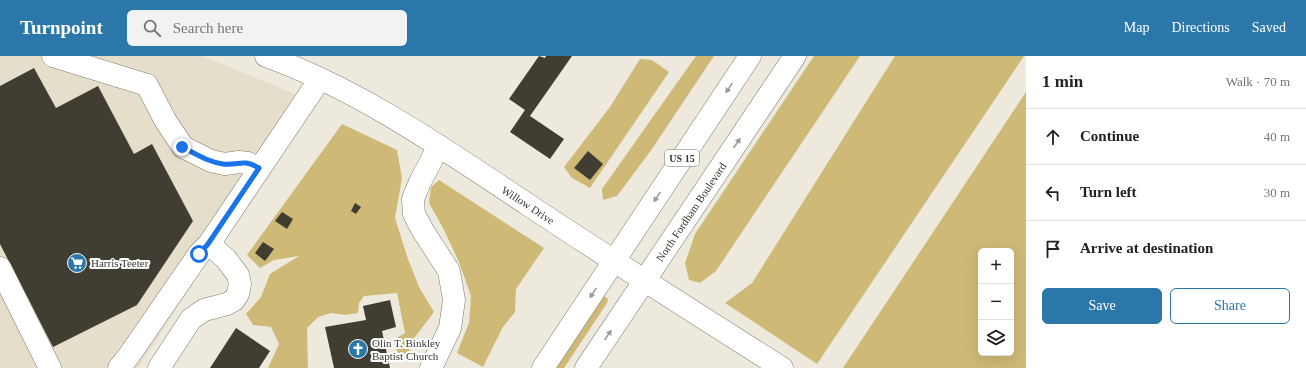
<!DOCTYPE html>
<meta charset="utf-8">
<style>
body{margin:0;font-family:Georgia,serif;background:#f2f2f2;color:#222}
.controls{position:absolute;right:12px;bottom:12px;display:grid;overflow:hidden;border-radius:6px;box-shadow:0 4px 16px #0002}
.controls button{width:36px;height:36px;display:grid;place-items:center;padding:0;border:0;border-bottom:1px solid #e0e0e0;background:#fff;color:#222;font:20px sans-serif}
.stop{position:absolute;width:12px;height:12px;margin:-9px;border:3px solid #1a73e8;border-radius:50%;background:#fff}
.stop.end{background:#1a73e8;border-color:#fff;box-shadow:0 1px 4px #0008}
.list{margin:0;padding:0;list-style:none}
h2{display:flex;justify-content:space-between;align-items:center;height:52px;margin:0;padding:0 16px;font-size:17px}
h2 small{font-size:13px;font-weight:400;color:#767676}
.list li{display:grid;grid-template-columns:26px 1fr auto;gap:12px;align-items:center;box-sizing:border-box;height:56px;padding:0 16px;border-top:1px solid #e0e0e0}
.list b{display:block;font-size:15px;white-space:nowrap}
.list em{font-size:13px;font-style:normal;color:#767676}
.actions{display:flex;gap:8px;padding:12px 16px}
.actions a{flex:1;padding:9px 0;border:1px solid #2b77aa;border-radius:6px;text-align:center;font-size:14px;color:#2b77aa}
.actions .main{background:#2b77aa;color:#fff}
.icon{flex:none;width:22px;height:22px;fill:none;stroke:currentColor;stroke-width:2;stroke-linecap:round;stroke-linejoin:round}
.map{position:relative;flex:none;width:1026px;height:312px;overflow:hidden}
header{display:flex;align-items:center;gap:24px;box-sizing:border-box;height:56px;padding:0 20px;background:#2b77aa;color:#fff}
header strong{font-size:19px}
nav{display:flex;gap:22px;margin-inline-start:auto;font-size:14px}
.search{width:280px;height:36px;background:#f2f2f2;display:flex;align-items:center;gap:10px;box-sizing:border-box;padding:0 14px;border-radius:6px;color:#767676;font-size:15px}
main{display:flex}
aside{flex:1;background:#fff}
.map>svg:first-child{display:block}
.built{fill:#e4deca}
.green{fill:#ceba76;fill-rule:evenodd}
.building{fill:#403d33}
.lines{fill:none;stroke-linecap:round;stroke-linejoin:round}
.minor-casing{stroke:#807d71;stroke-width:23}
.highway-casing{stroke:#807d71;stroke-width:23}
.minor{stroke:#fff;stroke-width:22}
.highway{stroke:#fff;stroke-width:22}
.oneway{fill:#9c9a98}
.route{stroke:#1a73e8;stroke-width:5}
.labels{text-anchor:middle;stroke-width:4;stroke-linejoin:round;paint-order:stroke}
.shield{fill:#fff;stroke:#747270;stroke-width:1}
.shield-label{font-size:10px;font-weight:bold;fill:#383632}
.street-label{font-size:11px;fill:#383632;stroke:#fff}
.poi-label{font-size:11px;fill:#383632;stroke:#fff;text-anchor:start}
</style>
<header>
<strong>Turnpoint</strong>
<div class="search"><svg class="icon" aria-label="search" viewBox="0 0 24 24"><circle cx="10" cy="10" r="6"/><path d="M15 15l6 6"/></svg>Search here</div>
<nav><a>Map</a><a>Directions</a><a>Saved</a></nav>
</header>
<main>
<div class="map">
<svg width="1026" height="312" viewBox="0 0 1026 312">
<rect width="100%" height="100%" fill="#edeadd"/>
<path class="built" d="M0,0H202L312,45L138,312H0Z"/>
<g class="green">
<path d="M696,0H714L652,93L617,140L603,144L602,133Z"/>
<path d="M814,0H860L716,215L700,227L689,224L685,207L695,178Z"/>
<path d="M895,0H1024L817,308L725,247L752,227Z"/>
<path d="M640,3L652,4L669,16L590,132L572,122L564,111L610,51Z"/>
<path d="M1026,36V312H843ZM981,195H1011V297H981Z"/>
<path d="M342,68L397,94L402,122L395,162L408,203L419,231L434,256L415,281L406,302L398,297L393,284L405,277L397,237L364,240L359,247L358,257L345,259L331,257L318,261L307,272L308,312H268L279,288L271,271L253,269L246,258L261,241L270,218L299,200L274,204L260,212L247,199Z"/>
<path d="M439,124L544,192L516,233L515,256L503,271L483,311L457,297L469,267L471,240L459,206L443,172L429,147L431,131Z"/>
<path d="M604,240L608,243L607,247L564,312H553Z"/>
</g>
<g class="building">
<path d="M539,0L545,2L546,0H572L530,60L564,83L550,103L510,76L525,54L509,43Z"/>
<path d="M34,12L56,52L98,30L134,98L152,88L193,165L137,249L53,291L0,188V30Z"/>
<path d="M588,95L603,108L590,124L574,112Z"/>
<path d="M355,147L361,151L356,158L351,155Z"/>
<path d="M282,156L293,163L287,173L275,165Z"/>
<path d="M263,186L274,193L265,205L255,197Z"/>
<path d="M390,244L396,271L382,275L390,312H334L325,271L366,264L363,250Z"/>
<path d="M236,272L270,295L259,312H210Z"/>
</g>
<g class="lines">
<g class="minor-casing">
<g id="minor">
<path d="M53,0L147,29L165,64L183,91L211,105L225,108L239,106L248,107L259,113"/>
<path d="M266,0C360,34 444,93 527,148C611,204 697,258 782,312"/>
<path d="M0,212L50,312"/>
<path d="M119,312L128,301L199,198L209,188L320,23"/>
<path d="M159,312L191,263L204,254L227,248L234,244L238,238L240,228L238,219L226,203L209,188"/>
<path d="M431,312L450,272L454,244L449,215L423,175L414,158L413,143L420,126L439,90"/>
</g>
</g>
<g class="highway-casing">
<g id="highway">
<path d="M543,312L750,0"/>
<path d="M586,312L795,0"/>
</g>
</g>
<use href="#minor" class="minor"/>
<use href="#highway" class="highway"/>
</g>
<defs><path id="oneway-solid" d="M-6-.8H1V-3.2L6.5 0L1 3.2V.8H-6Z"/></defs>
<g class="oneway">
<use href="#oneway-solid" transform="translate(729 32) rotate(124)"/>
<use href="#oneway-solid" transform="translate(737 87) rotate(-56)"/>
<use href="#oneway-solid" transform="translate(657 141) rotate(124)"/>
<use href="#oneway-solid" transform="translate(593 237) rotate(124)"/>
<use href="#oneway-solid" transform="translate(608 279) rotate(-56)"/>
</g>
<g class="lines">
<path class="route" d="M182,91C196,98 208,106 223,108C239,110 242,102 259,112L208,188L199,198"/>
</g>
<defs>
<g id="supermarket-disc" transform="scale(1)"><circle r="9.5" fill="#2b77aa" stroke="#fff"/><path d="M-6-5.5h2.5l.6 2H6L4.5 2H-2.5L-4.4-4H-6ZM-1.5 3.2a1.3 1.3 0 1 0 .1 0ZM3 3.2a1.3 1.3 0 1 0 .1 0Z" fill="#fff"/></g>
<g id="church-disc" transform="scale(1)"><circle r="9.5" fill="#2b77aa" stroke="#fff"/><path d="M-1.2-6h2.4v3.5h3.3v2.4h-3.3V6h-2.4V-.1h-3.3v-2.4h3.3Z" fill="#fff"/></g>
</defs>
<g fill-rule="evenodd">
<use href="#supermarket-disc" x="77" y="207"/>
<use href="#church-disc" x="358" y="293"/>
</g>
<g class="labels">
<rect class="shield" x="665" y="94" width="34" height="16" rx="3"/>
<g class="shield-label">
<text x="682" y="106">US 15</text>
</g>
<g class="street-label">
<text transform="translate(528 149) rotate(33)" y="4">Willow Drive</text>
<text transform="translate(691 156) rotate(-56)" y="4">North Fordham Boulevard</text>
</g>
<g class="poi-label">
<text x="91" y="211">Harris Teeter</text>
<text x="372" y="291">Olin T. Binkley<tspan x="372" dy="13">Baptist Church</tspan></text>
</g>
</g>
</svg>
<div class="controls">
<button>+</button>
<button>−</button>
<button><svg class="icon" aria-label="layers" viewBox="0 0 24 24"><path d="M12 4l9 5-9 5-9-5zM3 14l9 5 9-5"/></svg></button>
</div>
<div class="stop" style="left:199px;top:198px"></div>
<div class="stop end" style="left:182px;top:91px"></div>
</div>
<aside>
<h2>1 min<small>Walk · 70 m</small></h2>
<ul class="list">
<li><svg class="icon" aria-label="ahead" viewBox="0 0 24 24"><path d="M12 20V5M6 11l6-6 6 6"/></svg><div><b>Continue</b></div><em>40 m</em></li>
<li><svg class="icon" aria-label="left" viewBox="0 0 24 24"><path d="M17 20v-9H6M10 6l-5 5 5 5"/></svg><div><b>Turn left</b></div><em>30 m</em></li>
<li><svg class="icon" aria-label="arrive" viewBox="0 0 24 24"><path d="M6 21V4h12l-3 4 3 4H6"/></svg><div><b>Arrive at destination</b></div></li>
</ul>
<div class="actions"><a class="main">Save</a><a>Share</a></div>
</aside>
</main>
